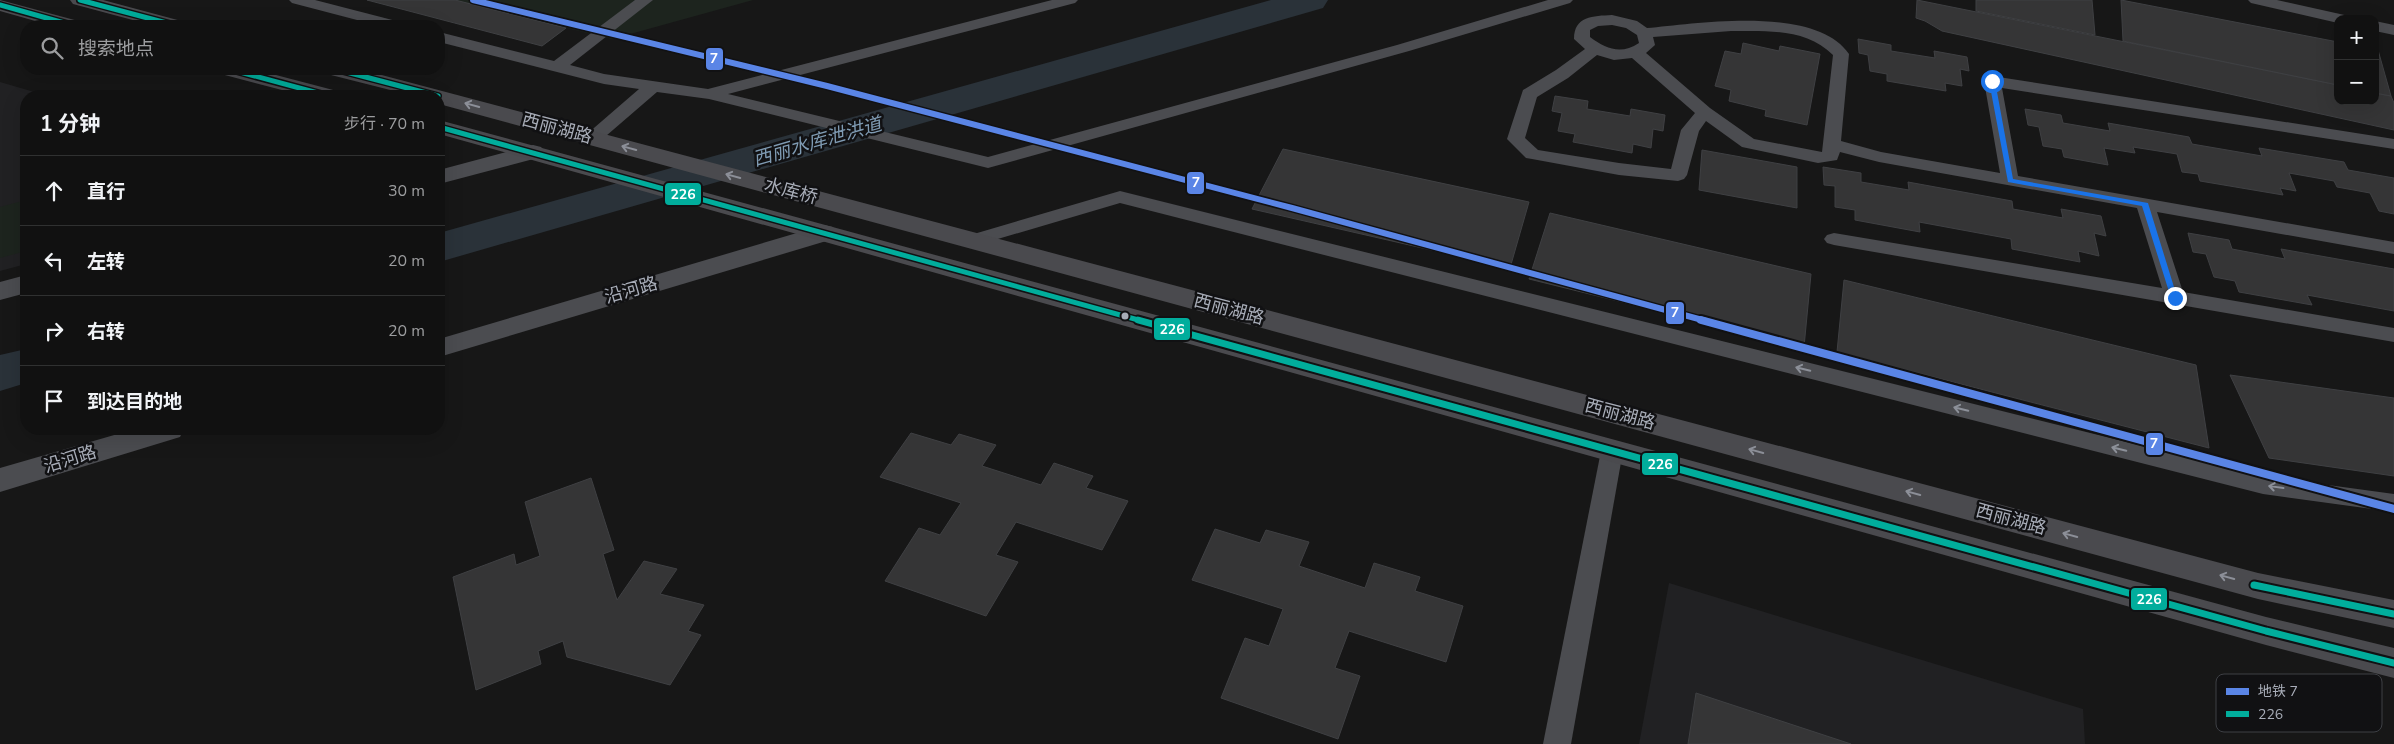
<!DOCTYPE html>
<html lang="zh">
<meta charset="utf-8">
<style>
body{margin:0;font-family:"Nunito Sans","Noto Sans SC",sans-serif;background:#1e1f1f;color:#f1f3f6}
.controls{position:absolute;right:15px;top:15px;display:grid;overflow:hidden;border-radius:10px;box-shadow:0 5px 20px #0002}
.controls button{width:45px;height:45px;display:grid;place-items:center;padding:0;border:0;border-bottom:1px solid #303131;background:#111;color:#f1f3f6;font:25px sans-serif}
.stop{position:absolute;width:15px;height:15px;margin:-11px;border:4px solid #1a73e8;border-radius:50%;background:#fff}
.stop.end{background:#1a73e8;border-color:#fff;box-shadow:0 1px 5px #0008}
.list{margin:0;padding:0;list-style:none}
h2{display:flex;justify-content:space-between;align-items:center;height:65px;margin:0;padding:0 20px;font-size:21px}
h2 small{font-size:16px;font-weight:400;color:#9c9d9f}
.list li{display:grid;grid-template-columns:32px 1fr auto;gap:15px;align-items:center;box-sizing:border-box;height:70px;padding:0 20px;border-top:1px solid #303131}
.list b{display:block;font-size:19px;white-space:nowrap}
.list em{font-size:16px;font-style:normal;color:#9c9d9f}
.icon{flex:none;width:28px;height:28px;fill:none;stroke:currentColor;stroke-width:2;stroke-linecap:round;stroke-linejoin:round}
.map{position:relative;flex:none;width:2394px;height:744px;overflow:hidden}
.search{position:absolute;background:#111;box-shadow:0 5px 20px #0002;left:20px;top:20px;width:425px;height:55px;display:flex;align-items:center;gap:12px;box-sizing:border-box;padding:0 18px;border-radius:20px;color:#9c9d9f;font-size:19px}
.panel{position:absolute;background:#111;box-shadow:0 5px 20px #0002;left:20px;top:90px;width:425px;height:345px;border-radius:20px}
.map>svg:first-child{display:block}
.built{fill:#212123}
.green{fill:#1d241e}
.lines{fill:none;stroke-linecap:round;stroke-linejoin:round}
.canal{fill:#2a3239;fill-rule:evenodd}
.building{fill:#353536;stroke:#3f4043}
.service{fill:#4b4c50;fill-rule:evenodd}
.minor{fill:#4b4c50;fill-rule:evenodd}
.secondary{fill:#4a4a4e;fill-rule:evenodd}
.bus-1-far1-casing{stroke:#111113;stroke-width:8}
.bus-1-casing{stroke:#111113;stroke-width:11}
.bus-1-far1{stroke:#01ad9c;stroke-width:5}
.bus-1{stroke:#01ad9c;stroke-width:7}
.metro-1-far1-casing{stroke:#111113;stroke-width:9}
.metro-1-casing{stroke:#111113;stroke-width:12}
.metro-1-far1{stroke:#5a85e6;stroke-width:6}
.metro-1{stroke:#5a85e6;stroke-width:8}
.oneway{stroke:#8c8f98}
.oneway2{stroke:#8c9099}
.route{fill:#1a73e8}
.bus-dot{fill:#a8adb8;stroke:#111113;stroke-width:2}
.labels{text-anchor:middle;stroke-width:5;stroke-linejoin:round;paint-order:stroke}
.street-label{font-size:18px;fill:#a8adb8;stroke:#111113}
.water-label{font-size:19px;font-style:italic;fill:#7f9bb3;stroke:#111113}
.key{fill:#111113;stroke:#3e4045;stroke-width:1}
.key-label{font-size:14px;fill:#a8adb8}
.line-badge{stroke:#111113;stroke-width:2}
.badge-label{font-size:14px;text-anchor:middle;font-weight:bold;fill:#fff}
</style>
<div class="map">
<svg width="2394" height="744" viewBox="0 0 2394 744">
<rect width="100%" height="100%" fill="#171717"/>
<g class="built">
<path d="M0,82L48,96H26V264L0,271Z"/>
<path d="M1669,583L2083,709L2085,744H1639Z"/>
</g>
<g class="green">
<path d="M367,0H753L612,39L567,28L542,46Z"/>
<path d="M26,200V251L0,258V207Z"/>
</g>
<g class="lines">
<g class="canal">
<path d="M1271,0H1328L1323,8L439,262V233Z"/>
<path d="M26,349V383L0,391V355Z"/>
</g>
</g>
<g class="building">
<path d="M367,0H455L566,28L542,46Z"/>
<path d="M1917,0L2338,85V101H2375V93L2391,96L2394,103V130L1942,31L1925,21L1916,18Z"/>
<path d="M1976,0H2092L2095,35L1976,11Z"/>
<path d="M2121,0L2338,42V85L2123,41Z"/>
<path d="M1858,39L1891,45V51L1935,58L1934,51L1967,57L1969,71L1960,69L1962,86L1945,83L1946,91L1887,81V74L1870,71L1868,55L1859,53Z"/>
<path d="M1743,43L1779,51L1780,46L1820,54L1807,125L1765,116L1766,110L1729,101L1731,90L1715,86L1725,51L1741,54Z"/>
<path d="M2375,49L2378,50L2391,96L2375,93Z"/>
<path d="M1555,96L1588,101L1587,109L1630,116L1631,109L1665,115L1663,131L1653,129L1651,148L1633,144L1632,153L1573,142L1575,134L1558,131L1562,113L1552,111Z"/>
<path d="M2025,109L2061,115L2063,123L2110,131L2108,123L2189,137L2192,144L2262,156L2259,148L2344,162L2348,170L2394,178V214L2379,211L2370,193L2337,187L2334,181L2289,173L2296,191L2280,188L2283,195L2200,181L2198,174L2182,172L2177,154L2133,147L2135,153L2104,148L2108,165L2064,157L2062,149L2043,146L2039,127L2028,125Z"/>
<path d="M1283,149L1529,202L1510,268L1252,209Z"/>
<path d="M1702,150L1797,167V208L1699,190Z"/>
<path d="M1823,167L1861,173V182L1909,190L1908,182L2012,201L2013,209L2063,218L2061,209L2101,216L2106,236L2094,233L2099,256L2078,251L2080,262L2012,249L2011,239L1919,222L1920,232L1855,220V210L1835,207V186L1824,185Z"/>
<path d="M1550,213L1811,274L1804,347L1529,279Z"/>
<path d="M2188,233L2229,240L2232,249L2285,259L2281,249L2394,269V311L2307,295L2312,305L2239,292L2235,281L2214,277L2206,254L2193,252Z"/>
<path d="M1844,280L2196,365L2209,448L1837,352Z"/>
<path d="M2230,375L2394,398V476L2269,458Z"/>
<path d="M911,433L951,445L959,434L996,445L982,466L1041,485L1054,463L1093,476L1086,488L1128,501L1102,550L1016,522L996,555L1018,562L986,616L885,581L919,528L940,535L961,503L880,477Z"/>
<path d="M591,478L614,550L603,554L617,600L644,561L677,569L660,594L704,605L688,631L701,635L670,685L567,657L563,641L538,651L541,664L476,690L453,577L514,554L516,565L540,556L525,502Z"/>
<path d="M1215,529L1260,543L1266,530L1309,542L1299,566L1365,588L1374,563L1420,577L1415,591L1463,606L1446,662L1349,631L1335,668L1360,676L1338,739L1221,698L1245,638L1269,646L1283,609L1192,580Z"/>
<path d="M1696,693L1851,744H1688Z"/>
</g>
<g class="lines">
<g class="service">
<path d="M289,0H315L404,23L406,26H380L292,3Z"/>
<path d="M635,0H653L570,65L604,74L708,89L1052,0H1078L1075,3L728,94L988,157L1397,45L1548,0H1573L1570,3L1409,51L988,168L709,99L657,92L599,142H587L584,138L587,134L639,89L604,84L439,42V32L554,61Z"/>
<path d="M2248,0H2277L2349,16L2351,19H2338V23L2251,3Z"/>
<path d="M1612,15L1637,21L1647,28C1699,23 1816,5 1849,54L1841,141L1881,152L2000,173L1984,81L1986,77L1992,76L2394,139V149L2002,88L2018,176L2394,242V254L2157,212L2183,292L2394,328V342L1834,245L1827,243L1824,239L1827,235L1834,233L2162,288L2137,208L1879,162L1840,152L1837,160L1818,163L1742,147L1706,121L1699,131L1687,175L1684,179L1678,181L1619,175L1532,159L1526,158L1507,139L1523,90L1556,70L1585,49L1574,39C1574,16 1593,16 1612,15ZM1612,25L1626,28L1637,35L1639,43C1621,55 1606,49 1590,37V30L1598,26ZM1731,31C1767,31 1806,28 1833,55L1822,152L1754,139L1710,108L1646,53L1655,45L1653,37ZM1597,55L1614,60L1632,58L1695,113L1681,130L1671,169L1619,163L1538,150L1525,138L1537,97L1568,78Z"/>
<path d="M2375,21L2394,25V35L2375,31Z"/>
<path d="M1120,191L2263,476L2394,494V512L2263,494L1120,203L974,246L967,244L964,240L967,236Z"/>
<path d="M1612,442L1620,445L1623,451L1571,744H1543L1601,451L1604,445Z"/>
</g>
<g class="minor">
<path d="M533,145L541,147L545,152L541,157L439,184V170Z"/>
<path d="M824,225L833,227L836,233L833,239L439,357V339Z"/>
<path d="M26,275V293L0,300V282Z"/>
<path d="M135,429H184L180,437L0,492V468Z"/>
</g>
<g class="secondary">
<path d="M0,0L82,22L85,26H53L0,11Z"/>
<path d="M70,0H103L185,22L188,26H155L73,4Z"/>
<path d="M218,69H253L337,91L340,96H305L221,74Z"/>
<path d="M324,69H359L2258,573L2394,600V628L2258,599L439,104V96H414L327,74Z"/>
<path d="M439,120L2266,617L2394,648V678L2266,645L439,134Z"/>
</g>
<g class="bus-1-far1-casing">
<g id="bus-1-far1">
<path d="M80,0L178,26"/>
<path d="M0,5L75,26"/>
<path d="M229,69L329,96"/>
<path d="M335,69L438,96"/>
<path d="M439,127L1142,321"/>
</g>
</g>
<g class="bus-1-casing">
<g id="bus-1">
<path d="M1138,320L2266,631L2394,663"/>
<path d="M2254,585L2394,614"/>
</g>
</g>
<use href="#bus-1-far1" class="bus-1-far1"/>
<use href="#bus-1" class="bus-1"/>
<g class="metro-1-far1-casing">
<path id="metro-1-far1" d="M473,0L827,86L1292,208L1706,321"/>
</g>
<g class="metro-1-casing">
<path id="metro-1" d="M1701,320L2394,509"/>
</g>
<use href="#metro-1-far1" class="metro-1-far1"/>
<use href="#metro-1" class="metro-1"/>
</g>
<defs><path id="oneway-shaft" d="M-6 0H5M1.5-3L5.5 0L1.5 3" fill="none" stroke-width="1.6" stroke-linecap="round" stroke-linejoin="round" transform="scale(1.25)"/></defs>
<g class="oneway">
<use href="#oneway-shaft" transform="translate(472 105) rotate(-165)"/>
<use href="#oneway-shaft" transform="translate(629 148) rotate(-165)"/>
<use href="#oneway-shaft" transform="translate(733 176) rotate(-165)"/>
<use href="#oneway-shaft" transform="translate(1756 451) rotate(-165)"/>
<use href="#oneway-shaft" transform="translate(1913 493) rotate(-165)"/>
<use href="#oneway-shaft" transform="translate(2070 535) rotate(-165)"/>
<use href="#oneway-shaft" transform="translate(2227 577) rotate(-165)"/>
</g>
<g class="oneway2">
<use href="#oneway-shaft" transform="translate(1803 369) rotate(-166)"/>
<use href="#oneway-shaft" transform="translate(1961 409) rotate(-166)"/>
<use href="#oneway-shaft" transform="translate(2119 449) rotate(-166)"/>
<use href="#oneway-shaft" transform="translate(2276 487) rotate(-172)"/>
</g>
<path class="route" d="M1992,79L1995,81L2013,179L2148,203L2178,300L2171,298L2142,206L2008,182L1989,81Z"/>
<circle class="bus-dot" cx="1125" cy="316" r="4.5"/>
<g class="labels">
<g class="street-label">
<text transform="translate(557 128) rotate(15)" y="6">西丽湖路</text>
<text transform="translate(791 191) rotate(15)" y="6">水库桥</text>
<text transform="translate(631 290) rotate(-16)" y="6">沿河路</text>
<text transform="translate(1229 309) rotate(15)" y="6">西丽湖路</text>
<text transform="translate(1620 414) rotate(15)" y="6">西丽湖路</text>
<text transform="translate(70 459) rotate(-17)" y="6">沿河路</text>
<text transform="translate(2011 519) rotate(15)" y="6">西丽湖路</text>
</g>
<g class="water-label">
<text transform="translate(817 141) rotate(-16)" y="7">西丽水库泄洪道</text>
</g>
</g>
<rect x="2216" y="674" width="166" height="58" rx="8" class="key"/>
<rect x="2226" y="688" width="23" height="7" fill="#5a85e6"/>
<rect x="2226" y="711" width="23" height="6" fill="#01ad9c"/>
<g class="key-label">
<text x="2258" y="696">地铁 7</text>
<text x="2258" y="719">226</text>
</g>
<g class="line-badge">
<rect x="705" y="47" width="19" height="24" rx="5" fill="#5a85e6"/>
<rect x="1186" y="171" width="19" height="24" rx="5" fill="#5a85e6"/>
<rect x="664" y="182" width="38" height="24" rx="5" fill="#01ad9c"/>
<rect x="1665" y="301" width="20" height="24" rx="5" fill="#5a85e6"/>
<rect x="1153" y="317" width="38" height="24" rx="5" fill="#01ad9c"/>
<rect x="2145" y="432" width="19" height="24" rx="5" fill="#5a85e6"/>
<rect x="1641" y="452" width="38" height="24" rx="5" fill="#01ad9c"/>
<rect x="2130" y="587" width="38" height="24" rx="5" fill="#01ad9c"/>
</g>
<g class="badge-label">
<text x="714" y="63">7</text>
<text x="1196" y="187">7</text>
<text x="683" y="199">226</text>
<text x="1675" y="317">7</text>
<text x="1172" y="334">226</text>
<text x="2154" y="448">7</text>
<text x="1660" y="469">226</text>
<text x="2149" y="604">226</text>
</g>
</svg>
<div class="controls">
<button>+</button>
<button>−</button>
</div>
<div class="stop" style="left:1992px;top:81px"></div>
<div class="stop end" style="left:2175px;top:298px"></div>
<div class="search"><svg class="icon" aria-label="search" viewBox="0 0 24 24"><circle cx="10" cy="10" r="6"/><path d="M15 15l6 6"/></svg>搜索地点</div>
<section class="panel">
<h2>1 分钟<small>步行 · 70 m</small></h2>
<ul class="list">
<li><svg class="icon" aria-label="ahead" viewBox="0 0 24 24"><path d="M12 20V5M6 11l6-6 6 6"/></svg><div><b>直行</b></div><em>30 m</em></li>
<li><svg class="icon" aria-label="left" viewBox="0 0 24 24"><path d="M17 20v-9H6M10 6l-5 5 5 5"/></svg><div><b>左转</b></div><em>20 m</em></li>
<li><svg class="icon" aria-label="right" viewBox="0 0 24 24"><path d="M7 20v-9h11M14 6l5 5-5 5"/></svg><div><b>右转</b></div><em>20 m</em></li>
<li><svg class="icon" aria-label="arrive" viewBox="0 0 24 24"><path d="M6 21V4h12l-3 4 3 4H6"/></svg><div><b>到达目的地</b></div></li>
</ul>
</section>
</div>
